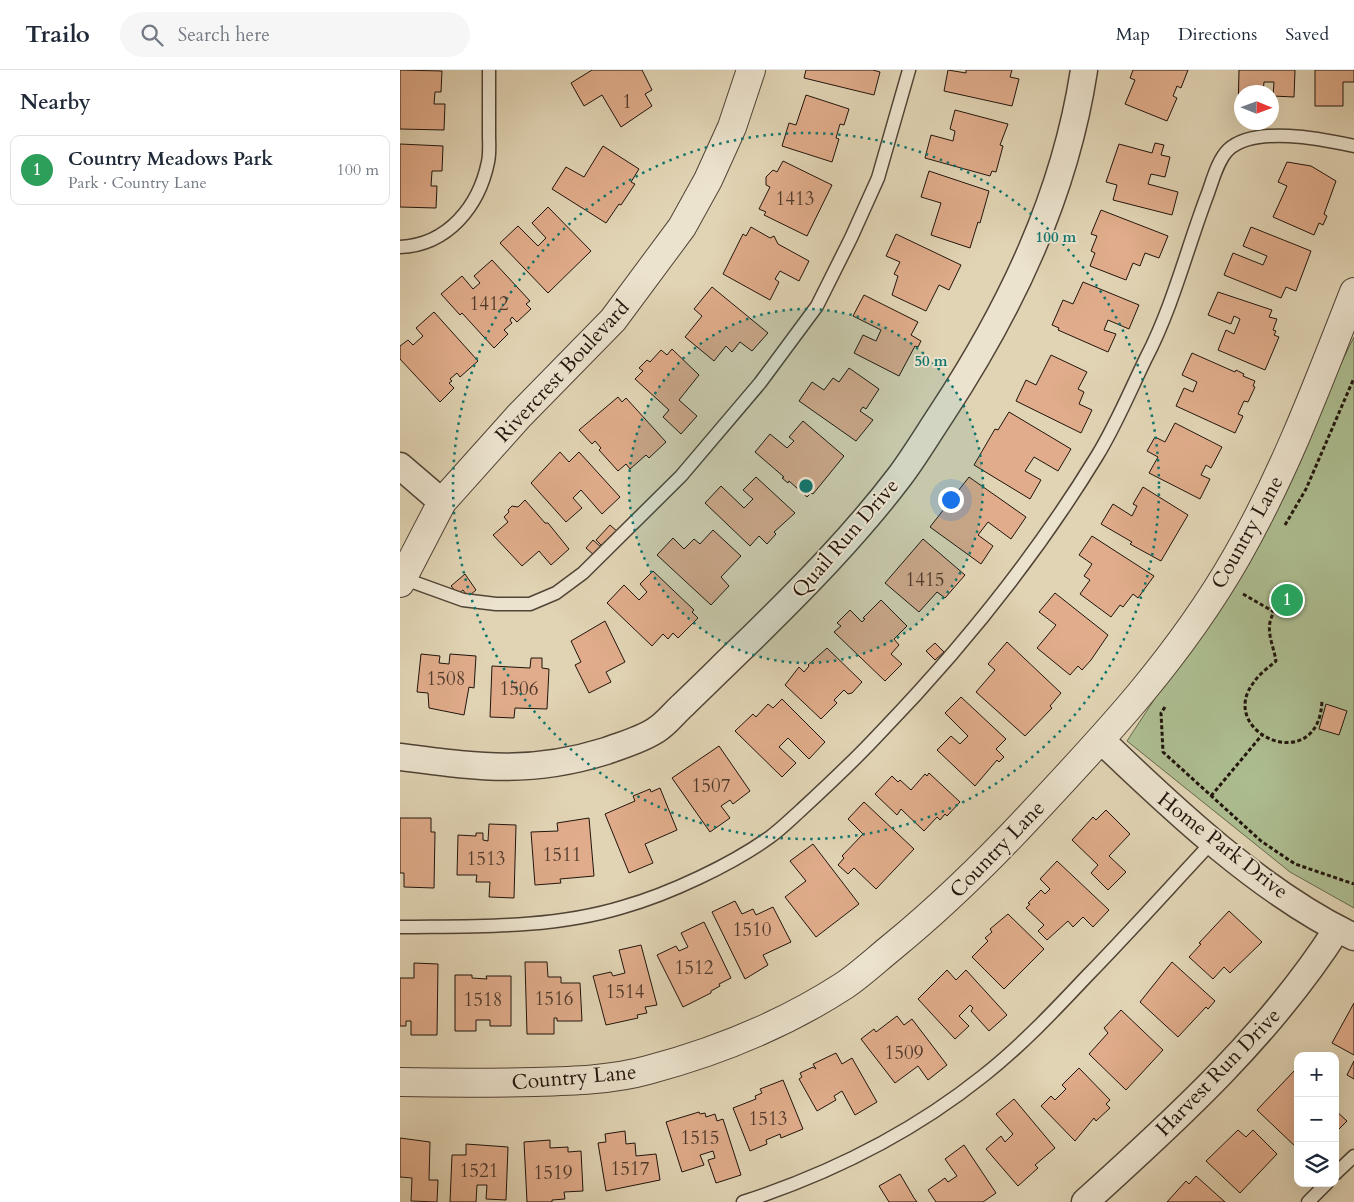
<!DOCTYPE html>
<meta charset="utf-8">
<style>
body{margin:0;font-family:Cardo,serif;background:#f6f6f7;color:#1f2937}
.controls{position:absolute;right:15px;bottom:15px;display:grid;overflow:hidden;border-radius:10px;box-shadow:0 5px 20px #0002}
.controls button{width:45px;height:45px;display:grid;place-items:center;padding:0;border:0;border-bottom:1px solid #e0e1e3;background:#fff;color:#1f2937;font:25px sans-serif}
.compass{position:absolute;left:834px;top:15px;width:45px;height:45px;border-radius:50%;background:#fff;box-shadow:0 5px 20px #0002;rotate:91deg}
.you{position:absolute;left:550px;top:429px;width:18px;height:18px;margin:-12px;border:4px solid #fff;border-radius:50%;background:#1a73e8;box-shadow:0 0 0 8px #1a73e833}
.badge{display:grid;place-items:center;width:32px;height:32px;border-radius:50%;background:#8f2418;color:#fff;font-size:16px;font-weight:700}
.pin{position:absolute;translate:-50% -50%;border:2px solid #fff;box-shadow:0 1px 5px #0006}
.list{margin:0;padding:0;list-style:none}
h2{display:flex;justify-content:space-between;align-items:center;height:65px;margin:0;padding:0 20px;font-size:21px}
h2 small{font-size:16px;font-weight:400;color:#747a83}
.list li{display:grid;grid-template-columns:32px 1fr auto;gap:15px;align-items:center;box-sizing:border-box;height:70px;margin:0 10px 10px;padding:0 10px;border:1px solid #e0e1e3;border-radius:10px}
.list b{display:block;font-size:19px;white-space:nowrap}
.list p{margin:0;font-size:16px;white-space:nowrap;color:#747a83}
.list em{font-size:16px;font-style:normal;color:#747a83}
.icon{flex:none;width:28px;height:28px;fill:none;stroke:currentColor;stroke-width:2;stroke-linecap:round;stroke-linejoin:round}
.map{position:relative;flex:none;width:954px;height:1132px;overflow:hidden}
header{display:flex;align-items:center;gap:30px;box-sizing:border-box;height:70px;padding:0 25px;background:#fff;border-bottom:1px solid #e0e1e3}
header strong{font-size:24px}
nav{display:flex;gap:28px;margin-inline-start:auto;font-size:18px}
.search{width:350px;height:45px;background:#f6f6f7;display:flex;align-items:center;gap:12px;box-sizing:border-box;padding:0 18px;border-radius:28px;color:#747a83;font-size:19px}
main{display:flex}
aside{flex:1;background:#fff}
.map>svg:first-child{display:block}
.green{fill:#adbe91;stroke:#66694e}
.building{fill:#e0ac8b;stroke:#20140c}
.lines{fill:none;stroke-linecap:round;stroke-linejoin:round}
.service-casing{stroke:#504436;stroke-width:15}
.minor-casing{stroke:#504436;stroke-width:29}
.tertiary-casing{stroke:#504436;stroke-width:30}
.path{stroke:#20140c;stroke-width:3;stroke-dasharray:4 2.5;stroke-linecap:butt}
.service{stroke:#ece3ce;stroke-width:12}
.minor{stroke:#ece3ce;stroke-width:26}
.tertiary{stroke:#ece3ce;stroke-width:28}
.ring{fill:none;stroke:#0f766e;stroke-width:2.5;stroke-dasharray:2.5 5}
.labels{text-anchor:middle;stroke-width:4;stroke-linejoin:round;paint-order:stroke}
.number-label{font-size:19px;fill:#503a2c}
.street-label{font-size:21px;fill:#20140c;stroke:#ece3ce}
.centre{fill:#0f766e;stroke:#ece3ce;stroke-width:2.5}
.ring-label{font-size:15px;text-anchor:middle;font-weight:bold;fill:#0f766e;stroke:#ece3ce;stroke-width:4;stroke-linejoin:round;paint-order:stroke}
</style>
<header>
<strong>Trailo</strong>
<div class="search"><svg class="icon" aria-label="search" viewBox="0 0 24 24"><circle cx="10" cy="10" r="6"/><path d="M15 15l6 6"/></svg>Search here</div>
<nav><a>Map</a><a>Directions</a><a>Saved</a></nav>
</header>
<main>
<aside>
<h2>Nearby<small></small></h2>
<ul class="list">
<li><span class="badge" style="background:#2e9e5b">1</span><div><b>Country Meadows Park</b><p>Park · Country Lane</p></div><em>100 m</em></li>
</ul>
</aside>
<div class="map">
<svg width="954" height="1132" viewBox="0 0 954 1132">
<rect width="100%" height="100%" fill="#e1d4b4"/>
<filter id="stains"><feTurbulence type="fractalNoise" baseFrequency=".004" numOctaves="4"/><feColorMatrix values="0 0 0 0 .2 0 0 0 0 .09 0 0 0 0 .02 0 0 0 .5 -.17"/></filter>
<radialGradient id="worn" r=".72"><stop offset=".6" stop-color="#630" stop-opacity="0"/><stop offset="1" stop-color="#630" stop-opacity=".3"/></radialGradient>
<path class="green" d="M954,267V838L890,802L727,671L840,499Z"/>
<g class="building">
<path d="M0,0L42,1L41,22H35L34,34H45L44,60L0,59Z"/>
<path d="M192,0H242L252,20L245,24L252,36L221,57L202,25L184,36L171,13Z"/>
<path d="M406,0H473L480,2L474,25L404,8Z"/>
<path d="M548,0L566,3V0H612L610,7L619,9L612,36L544,21Z"/>
<path d="M733,0H788L781,18L777,16L773,26L777,28L767,51L725,34L735,10L730,8Z"/>
<path d="M839,0H895L894,27L873,26L874,12H864L863,22H842V44H838Z"/>
<path d="M915,0H954V12H943V36H915Z"/>
<path d="M406,25L449,39L444,55L440,54L436,68L439,69L432,92L382,76L389,53L396,55Z"/>
<path d="M555,40L608,54L600,75L603,76L596,102L592,101L590,106L525,88L531,65L553,71L555,61L550,59Z"/>
<path d="M755,73L764,75L761,85L770,87L765,107L751,104L748,114L778,122L772,145L713,130L717,115L706,112L719,74L752,83Z"/>
<path d="M0,74L43,76L42,101H32L31,116H37L36,138L0,137Z"/>
<path d="M203,76L239,99L231,112L235,114L221,135L219,134L206,153L152,119L166,97L184,107Z"/>
<path d="M383,91L432,115L407,166L364,145L366,142L359,139L370,117L366,115V107L373,100L377,102Z"/>
<path d="M887,92L911,96L936,111L924,144L927,146L923,155L919,153L914,165L873,147L887,116L878,112Z"/>
<path d="M529,101L589,121L580,153L578,152L570,178L531,165L541,133L521,127Z"/>
<path d="M148,137L191,181L148,223L100,173L118,156L138,176L146,168L132,153Z"/>
<path d="M701,140L768,166L759,188L745,183L740,196L733,193L726,210L690,196L695,183L691,181L697,166L691,164Z"/>
<path d="M351,157L370,168L374,166L378,174L409,191L399,211L380,201L375,209L379,212L370,230L323,204L343,164L346,166Z"/>
<path d="M851,157L911,181L896,221L886,217L881,228L824,205L833,183L863,195L867,186L843,176Z"/>
<path d="M496,164L561,195L549,220L539,215L526,241L492,225L498,206L494,204L500,192L486,186Z"/>
<path d="M92,190L130,231L126,234L131,239L117,252L112,247L110,250L112,253L104,260L108,264L94,278L62,243L60,245L41,224L62,206L73,219L80,213L74,206Z"/>
<path d="M683,212L739,235L729,259L708,250L704,260L716,264L708,282L658,260L659,258L652,255L663,230L673,234Z"/>
<path d="M312,217L368,263L352,281L340,272L332,282L326,276L314,291L285,267L302,246L294,239Z"/>
<path d="M818,222L872,240L869,247L877,249L873,260L876,261L874,265L879,267L865,300L818,280L826,260L834,264L840,249L834,246L831,254L808,245Z"/>
<path d="M464,225L518,252L511,265L521,271L518,277L515,276L499,306L454,283L463,265L476,271L481,260L453,246Z"/>
<path d="M34,242L78,291L60,307L57,303L50,309L52,311L49,313L54,318L40,332L0,289V276L8,270L13,275L23,266L16,258Z"/>
<path d="M272,279L299,305L279,330L297,346L281,364L263,347L269,340L235,309L243,301L239,298L247,290L250,292L261,280L267,285Z"/>
<path d="M792,283L835,302L836,300L844,304L843,306L855,311L853,316L855,317L848,332L844,331L838,344L843,346L835,363L776,336L784,318L793,322L797,312L782,305Z"/>
<path d="M651,285L687,302L678,319L684,322L679,334L692,340L681,363L616,331L626,310L636,315Z"/>
<path d="M449,298L479,319L466,339L463,337L460,341L473,350L456,371L399,331L412,312L424,320L433,308L439,312Z"/>
<path d="M218,327L222,332L226,328L266,372L249,388L246,385L230,399L226,394L218,401L199,380L201,378L195,371L192,374L179,360Z"/>
<path d="M609,342L671,379L658,401L634,387L625,401L641,410L630,429L574,395L595,359L598,360Z"/>
<path d="M403,351L444,386L413,424L411,423L407,427L389,411L388,413L382,408L384,407L355,382L370,364L387,378L394,371L389,367Z"/>
<path d="M775,353L822,377L811,398L806,395L801,405L810,409L800,429L749,403L758,387L747,381L755,367L765,372Z"/>
<path d="M160,382L169,392L179,382L220,427L202,444L181,420L173,428L182,438L166,452L131,413Z"/>
<path d="M356,407L395,443L374,462L376,464L367,474L359,466L350,476L305,433L321,416L344,438L353,429L343,420Z"/>
<path d="M569,407L626,447L611,469L588,452L578,465L593,476L581,494L530,457Z"/>
<path d="M743,417L788,445L761,491L730,474L732,472L701,454L713,434L732,446L737,436L733,434Z"/>
<path d="M125,430L145,453H148L169,479L151,495L139,481L122,496L93,465L108,452L104,447L109,442L108,440L112,436L118,437Z"/>
<path d="M210,455L219,463L204,478L196,470Z"/>
<path d="M313,460L341,486L321,507L329,516L311,535L257,485L273,468L284,479L294,469L300,474Z"/>
<path d="M692,466L754,506L738,528L733,524L723,537L720,535L711,547L680,524L690,510L684,506L692,494L679,485Z"/>
<path d="M523,469L565,505L545,528L537,522L519,542L485,513Z"/>
<path d="M193,470L202,478L195,486L186,478Z"/>
<path d="M253,501L294,540L292,542L298,548L278,568L273,563L268,569L263,564L252,576L207,533L224,515L239,530L247,522L240,514Z"/>
<path d="M65,504L76,520L68,527L63,520L58,524L51,516Z"/>
<path d="M655,523L708,565L691,590L682,600L678,596L670,605L637,578L656,555L639,542Z"/>
<path d="M481,530L507,556L494,569L499,575L491,584L502,594L485,611L434,562L441,556L437,553L450,540L462,552L465,549L463,548Z"/>
<path d="M205,551L225,592L206,602L211,612L189,623L175,595L181,592L171,571Z"/>
<path d="M607,572L661,623L650,636L652,638L625,666L576,622L595,600L588,594Z"/>
<path d="M535,573L544,582L535,590L526,581Z"/>
<path d="M427,578L462,612L452,623L448,624L444,620L434,630L437,633L421,649L385,615L399,597L404,602L409,596L408,595Z"/>
<path d="M21,584L40,586L39,593L49,594L50,584L76,586L74,618L69,617L64,645L29,638L28,623L17,622Z"/>
<path d="M131,588H142V598L149,599L147,639L115,638L114,648L90,647L92,596L130,598Z"/>
<path d="M561,627L606,669L596,679L604,687L599,692L597,690L575,716L537,680L551,666L560,674L568,666L545,643Z"/>
<path d="M382,629L425,672L409,689L388,668L379,677L396,693L382,707L335,661L353,644L356,647L368,634L373,638Z"/>
<path d="M926,634L947,641L939,665L919,659Z"/>
<path d="M319,676L350,721L333,734L330,730L321,736L330,748L310,762L272,708Z"/>
<path d="M529,703L560,732L547,746L545,744L540,750L537,747L524,761L501,739L497,745L475,724L492,706L498,712L500,710L511,720L525,704L527,706Z"/>
<path d="M260,718L277,760L245,774L253,793L229,803L205,744L235,731L233,726L250,719L251,722Z"/>
<path d="M464,732L514,779L476,819L454,798L448,804L438,795L444,788L442,786L463,764L448,749Z"/>
<path d="M706,740L730,764L709,786L726,802L708,820L691,803L698,795L672,770L693,747L696,750Z"/>
<path d="M0,748H31V762H35L34,818L4,817V803H0Z"/>
<path d="M189,748L194,806L160,809L161,813L135,815L131,762L158,761L157,753Z"/>
<path d="M89,754L116,755L114,828L89,827L90,812H76L77,805H57L58,765L76,766V763H83V770L88,771Z"/>
<path d="M413,774L459,834L416,867L385,827L406,811L390,791Z"/>
<path d="M657,791L709,840L693,857L683,847L673,857L668,851L647,870L638,861L644,855L626,838L630,834L628,833L641,820L645,824L650,819L640,809Z"/>
<path d="M335,831L342,844L353,839L356,845L373,837L391,872L363,885L368,895L345,909L312,842Z"/>
<path d="M829,841L862,872L830,903L824,897L813,909L789,887L801,874L799,873Z"/>
<path d="M608,844L644,879L604,919L572,887L588,871L585,868L592,862L590,859Z"/>
<path d="M304,852L331,908L319,914L320,916L311,921V923L283,937L257,885L276,876L279,881L288,877L281,863Z"/>
<path d="M241,875L257,935L245,937L247,943L237,945L238,948L206,955L193,906L211,902L213,906L225,903L219,880Z"/>
<path d="M125,892H147L148,907H161V913H180L182,951H157V948H154V964H127Z"/>
<path d="M772,892L815,931L808,939L806,937L778,967L740,932Z"/>
<path d="M14,893L38,894L37,965H11V951H6V956H0V908H14Z"/>
<path d="M547,900L556,910L566,900L607,945L589,961L571,941L573,938L570,935L559,946L569,956L555,969L518,929Z"/>
<path d="M55,905H72V908L87,909L86,906H111V956H90V950H76V961H55Z"/>
<path d="M954,933V985L932,973Z"/>
<path d="M721,940L763,980L726,1020L689,984L708,963L704,958Z"/>
<path d="M497,946L504,955L512,949L547,995L528,1010L518,996L495,1013L461,969L474,959L476,962Z"/>
<path d="M436,983L442,994L452,988L477,1032L455,1045L442,1021L434,1026L436,1030L417,1041L399,1009L402,1007L400,1003L413,997L416,999L413,994Z"/>
<path d="M954,991V1009L947,1005Z"/>
<path d="M679,998L710,1030L706,1034L710,1038L696,1051L694,1048L675,1071L641,1036L651,1026L655,1030L666,1019L662,1015Z"/>
<path d="M895,1000L898,1003V1079L857,1040Z"/>
<path d="M383,1010L403,1059L381,1068L380,1064L366,1070L367,1074L350,1081L333,1038L356,1029L355,1026L362,1023L360,1019Z"/>
<path d="M614,1029L655,1078L635,1095L638,1098L618,1116L586,1079L601,1066L605,1072L613,1064L596,1044Z"/>
<path d="M935,1040L947,1051L935,1063Z"/>
<path d="M299,1042L300,1044L305,1043L306,1047L315,1044L317,1051L323,1049L341,1105L316,1113L308,1090L315,1088L313,1081L300,1085L304,1095L282,1102L266,1052Z"/>
<path d="M838,1060L846,1067L853,1060L877,1084L840,1123L806,1091Z"/>
<path d="M225,1061L226,1074L235,1073L236,1086L256,1084L260,1110L206,1121L198,1073L206,1072L205,1064Z"/>
<path d="M0,1068L30,1072L29,1110H38L37,1132L11,1131L12,1108L0,1107Z"/>
<path d="M150,1070V1078L168,1077V1082L181,1081L183,1121L164,1122L165,1129L152,1130V1132H127L124,1072Z"/>
<path d="M66,1074L108,1077L106,1130L86,1129L87,1115H77L76,1132H50L52,1085H66Z"/>
<path d="M564,1075L596,1123L583,1132H536L528,1120L545,1108L548,1112L557,1106L545,1089Z"/>
<path d="M500,1104L514,1128L517,1132H489L479,1116Z"/>
<path d="M796,1106L825,1132H767L786,1111L789,1114Z"/>
</g>
<g class="lines">
<g class="service-casing">
<g id="service">
<path d="M0,177C48,175 79,136 88,92C90,83 89,73 89,65C89,43 89,22 89,0"/>
<path d="M2,508L63,530L96,534H130L156,523L183,503L281,406L360,313L417,236L451,168L478,108L509,0"/>
<path d="M0,857C75,856 151,859 223,837C269,824 331,795 370,767C381,759 391,749 401,740C428,715 454,691 479,664C561,579 636,486 697,386C716,355 730,321 746,288C773,236 787,178 808,123C813,109 818,90 828,80C855,55 922,69 954,76"/>
<path d="M935,1104L954,1086"/>
<path d="M343,1132C429,1104 513,1062 583,1006C621,976 654,941 687,906C730,862 771,816 813,771"/>
<path d="M908,1132L927,1113"/>
</g>
</g>
<g class="minor-casing">
<g id="minor">
<path d="M0,396L42,432"/>
<path d="M701,670C775,741 862,823 954,867"/>
<path d="M0,687C78,697 129,705 206,681C222,675 241,670 256,660C266,654 274,643 283,635C306,613 329,590 352,568C404,517 456,464 500,406C515,386 528,364 542,343C611,238 665,125 684,0"/>
<path d="M685,1132C777,1049 870,964 937,859"/>
</g>
</g>
<g class="tertiary-casing">
<g id="tertiary">
<path d="M0,513L42,432L119,346L213,250L282,157L308,110L332,57L351,0"/>
<path d="M0,1012C45,1013 90,1013 134,1012C172,1011 212,1010 248,1000C316,982 385,954 445,915C461,904 476,890 492,877C541,837 585,794 628,748C707,664 780,586 837,486C885,402 919,311 954,222"/>
</g>
</g>
<g class="path">
<path d="M885,455L906,419L954,308"/>
<path d="M843,524L874,542C864,559 873,573 876,591C869,597 859,604 854,612C814,663 920,709 922,630"/>
<path d="M765,637L761,643L763,682L861,771L895,794L954,814"/>
<path d="M811,726L862,665"/>
</g>
<use href="#service" class="service"/>
<use href="#minor" class="minor"/>
<use href="#tertiary" class="tertiary"/>
</g>
<circle cx="406" cy="416" r="177" fill="#0f766e" fill-opacity=".12"/>
<g class="ring">
<circle cx="406" cy="416" r="177"/>
<circle cx="406" cy="416" r="353"/>
</g>
<g class="labels">
<g class="number-label">
<text x="227" y="38">1</text>
<text x="395" y="135">1413</text>
<text x="89" y="240">1412</text>
<text x="525" y="516">1415</text>
<text x="46" y="615">1508</text>
<text x="119" y="625">1506</text>
<text x="311" y="722">1507</text>
<text x="162" y="791">1511</text>
<text x="86" y="795">1513</text>
<text x="352" y="866">1510</text>
<text x="294" y="904">1512</text>
<text x="225" y="928">1514</text>
<text x="154" y="935">1516</text>
<text x="83" y="936">1518</text>
<text x="504" y="989">1509</text>
<text x="368" y="1055">1513</text>
<text x="300" y="1074">1515</text>
<text x="230" y="1105">1517</text>
<text x="79" y="1107">1521</text>
<text x="153" y="1109">1519</text>
</g>
<g class="street-label">
<text transform="translate(162 301) rotate(-47)" y="7">Rivercrest Boulevard</text>
<text transform="translate(847 462) rotate(-61)" y="7">Country Lane</text>
<text transform="translate(445 468) rotate(-49)" y="7">Quail Run Drive</text>
<text transform="translate(823 775) rotate(38)" y="7">Home Park Drive</text>
<text transform="translate(597 779) rotate(-46)" y="7">Country Lane</text>
<text transform="translate(818 1002) rotate(-46)" y="7">Harvest Run Drive</text>
<text transform="translate(174 1007) rotate(-5)" y="7">Country Lane</text>
</g>
</g>
<circle cx="406" cy="416" r="8" class="centre"/>
<g class="ring-label">
<text x="656" y="172">100 m</text>
<text x="531" y="296">50 m</text>
</g>
<rect width="100%" height="100%" filter="url(#stains)"/>
<rect width="100%" height="100%" fill="url(#worn)"/>
</svg>
<div class="controls">
<button>+</button>
<button>−</button>
<button><svg class="icon" aria-label="layers" viewBox="0 0 24 24"><path d="M12 4l9 5-9 5-9-5zM3 14l9 5 9-5"/></svg></button>
</div>
<svg class="compass" viewBox="-18 -18 36 36"><path d="M0-13l5 13h-10z" fill="#e53935"/><path d="M0 13l5-13h-10z" fill="#747a83"/></svg>
<div class="you"></div>
<div class="pin badge" style="left:887px;top:530px;background:#2e9e5b">1</div>
</div>
</main>
